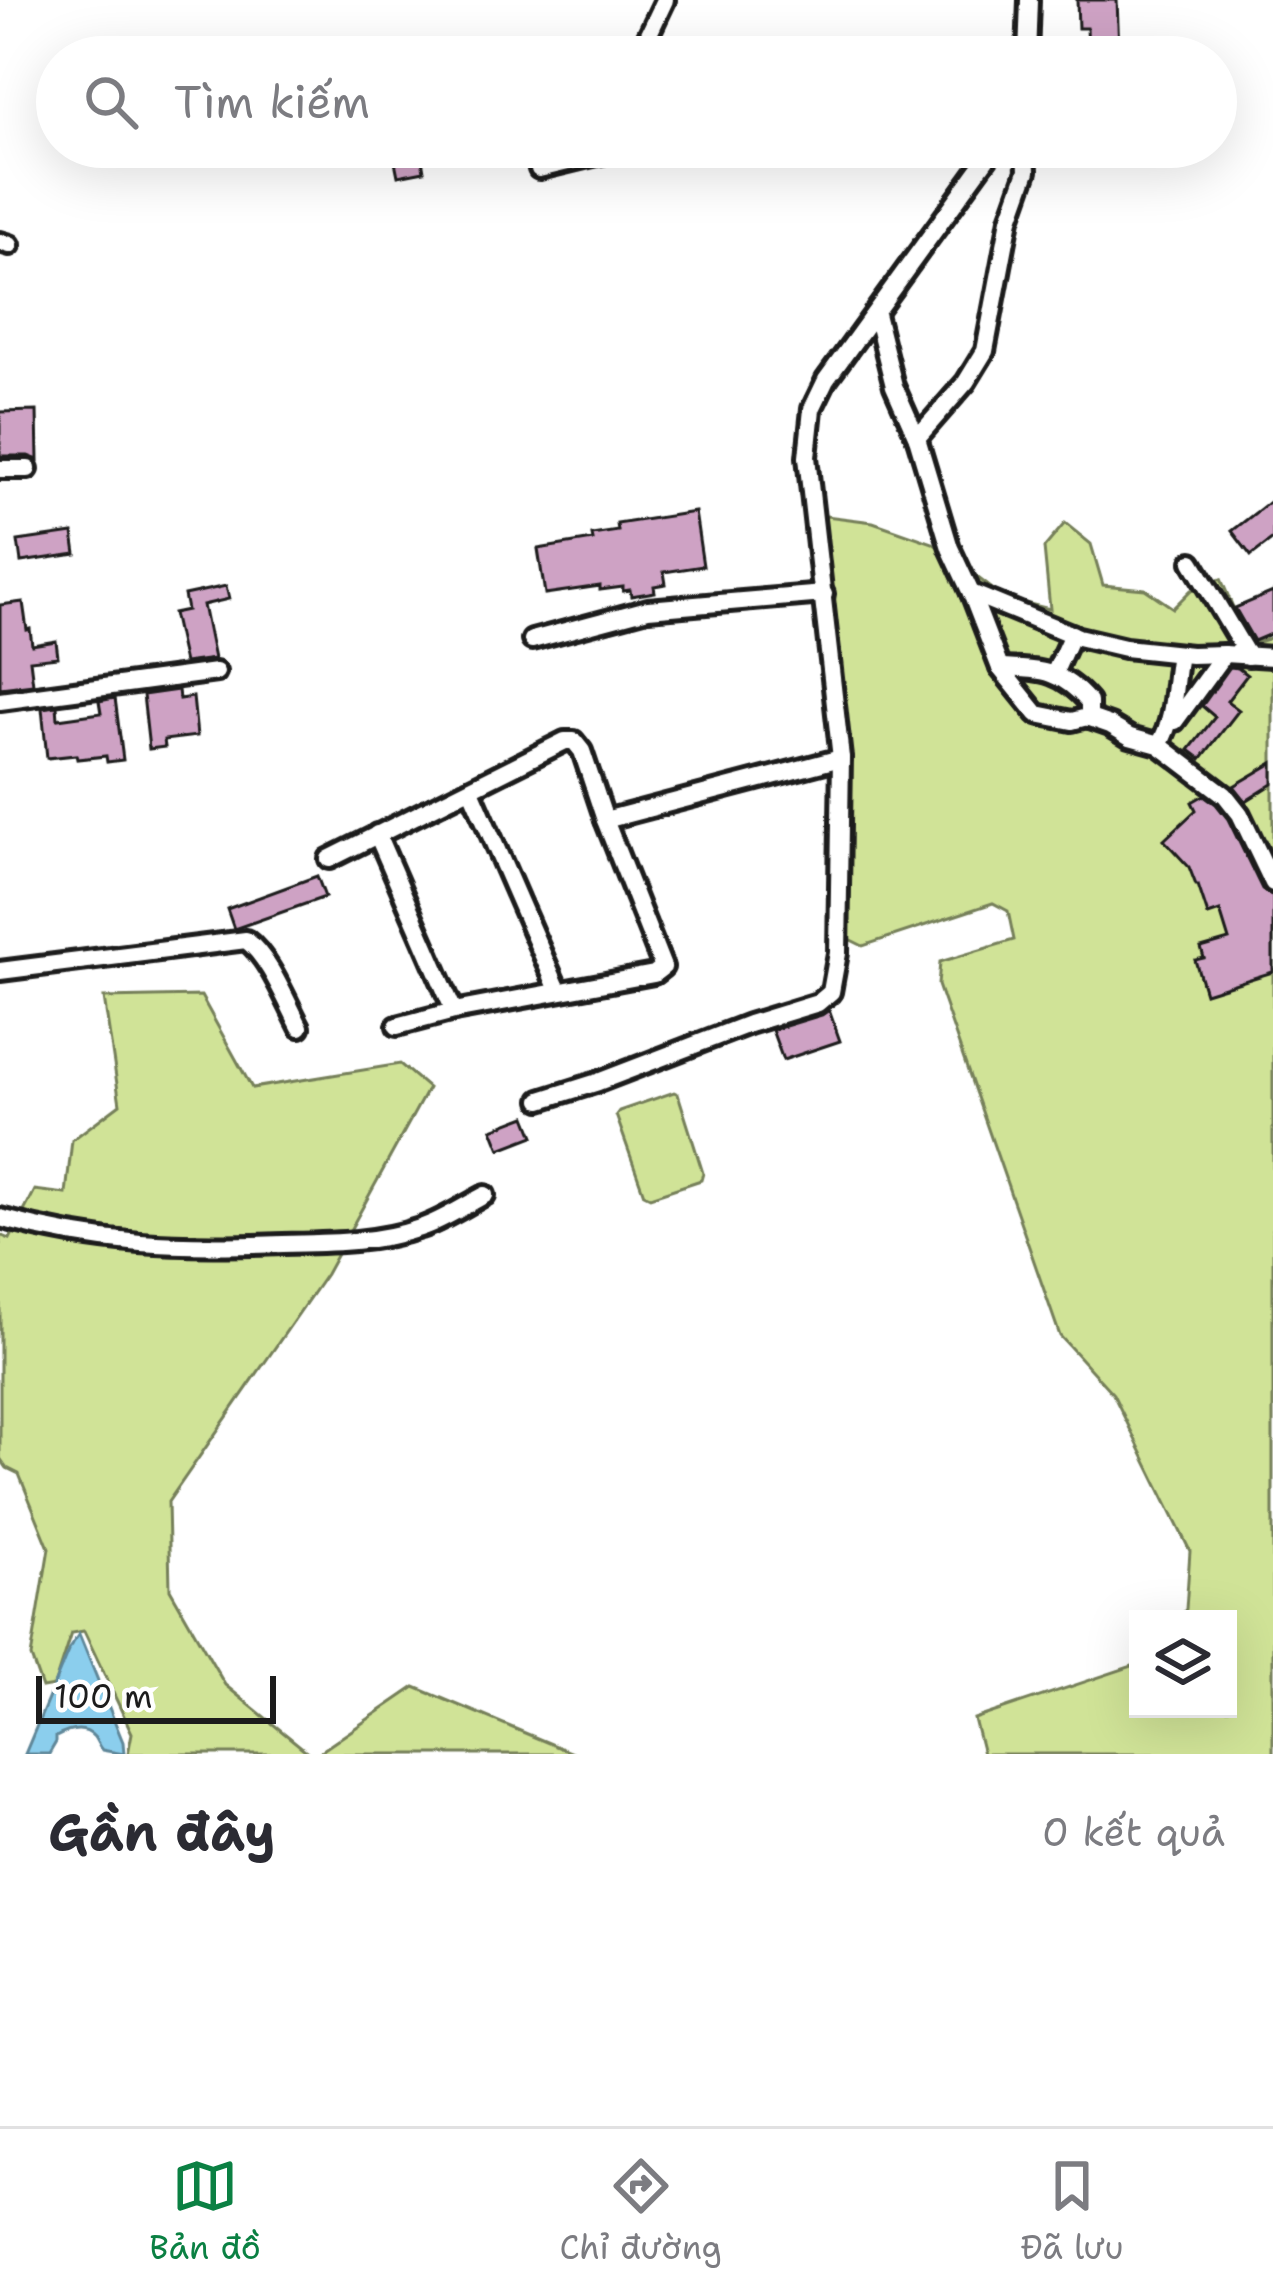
<!DOCTYPE html>
<html lang="vi">
<meta charset="utf-8">
<style>
body{margin:0;font-family:"Shantell Sans",sans-serif;background:#f2f2f3;color:#2b2b33}
.controls{position:absolute;right:36px;bottom:36px;display:grid;overflow:hidden;border-radius:0px;box-shadow:0 12px 48px #0002}
.controls button{width:108px;height:108px;display:grid;place-items:center;padding:0;border:0;border-bottom:3px solid #e1e1e2;background:#fff;color:#2b2b33;font:60px sans-serif}
.scale{position:absolute;left:36px;bottom:30px;width:240px;box-sizing:border-box;padding-left:12px;border:6px solid #1c1c1c;border-top:0;font-size:33px;line-height:42px;white-space:nowrap;color:#1c1c1c;-webkit-text-stroke:9px #fff;paint-order:stroke}
.list{margin:0;padding:0;list-style:none}
h2{display:flex;justify-content:space-between;align-items:center;height:156px;margin:0;padding:0 48px;font-size:51px}
h2 small{font-size:39px;font-weight:400;color:#7c7c81}
.icon{flex:none;width:66px;height:66px;fill:none;stroke:currentColor;stroke-width:2;stroke-linecap:round;stroke-linejoin:round}
.map{position:relative;flex:none;width:1273px;height:1754px;overflow:hidden}
.search{position:absolute;background:#fff;box-shadow:0 12px 48px #0002;left:36px;right:36px;top:36px;height:132px;display:flex;align-items:center;gap:30px;box-sizing:border-box;padding:0 42px;border-radius:66px;color:#7c7c81;font-size:45px}
.sheet{height:372px;background:#fff}
nav{display:flex;justify-content:space-around;align-items:center;box-sizing:border-box;height:168px;border-top:3px solid #e1e1e2;background:#fff;font-size:33px;color:#7c7c81}
nav a{display:grid;justify-items:center;gap:6px}
nav .on{color:#0b8043}
.map>svg:first-child{display:block}
.green{fill:#d0e397;stroke:#76805a;stroke-width:3}
.water{fill:#8bceed;stroke:#5f8799;stroke-width:3}
.building{fill:#cea2c4;stroke:#1c1c1c;stroke-width:3}
.lines{fill:none;stroke-linecap:round;stroke-linejoin:round}
.street-casing{stroke:#1c1c1c;stroke-width:26}
.street{stroke:#fff;stroke-width:16}
</style>
<div class="map">
<svg width="1273" height="1754" viewBox="0 0 1273 1754">
<rect width="100%" height="100%" fill="#fff"/>
<filter id="ink" filterUnits="userSpaceOnUse"><feTurbulence type="fractalNoise" baseFrequency=".00833" numOctaves="2"/><feDisplacementMap in="SourceGraphic" scale="24" xChannelSelector="R" yChannelSelector="G"/><feConvolveMatrix kernelMatrix="1 2 1 2 8 2 1 2 1" color-interpolation-filters="sRGB"/></filter>
<g filter="url(#ink)">
<g class="green">
<path d="M826,516L873,522L933,543L1004,598L1050,609L1044,548L1065,523L1091,544L1103,585L1145,589L1173,608L1191,590L1221,579L1249,645L1273,637V1754H983L974,1719L1138,1664V1709H1228V1619H1179L1186,1609L1190,1551L1113,1394L1060,1336L938,985L940,962L1014,940L1008,911L993,903L863,946L845,937L822,527Z"/>
<path d="M201,996L252,1088L400,1064L428,1088L326,1274L168,1502L170,1589L225,1685L310,1754H128L132,1733L84,1631L71,1633L54,1686L42,1688L31,1657L49,1548L19,1474L7,1468L0,1458V1235L10,1239L35,1190L66,1194L72,1140L120,1104L104,998Z"/>
<path d="M674,1092L678,1094L703,1173L701,1180L650,1197L644,1194L616,1115L619,1111Z"/>
<path d="M415,1687L575,1754H317Z"/>
</g>
<path class="water" d="M79,1634L123,1742L124,1754L102,1750C98,1746 97,1741 94,1737C83,1725 67,1731 56,1737V1742L49,1754H25L69,1649Z"/>
<g class="building">
<path d="M1077,0H1117L1119,49L1088,51L1087,28H1078Z"/>
<path d="M392,147H420L424,171L398,176Z"/>
<path d="M37,411L38,460L28,456H0V412Z"/>
<path d="M1273,499V539L1251,556L1232,531Z"/>
<path d="M695,512L703,566L664,572L666,584L654,586L655,592L631,596L630,590L623,591V587L600,590V586L545,594L538,549L593,540L592,535L618,531L617,524Z"/>
<path d="M73,533L76,554L21,562L18,541Z"/>
<path d="M226,586L229,599L203,605L214,659L184,663L173,613L187,610L184,595Z"/>
<path d="M1273,592V633L1254,641L1235,608Z"/>
<path d="M23,602L27,630L30,629L32,645L56,641L58,657L30,660L33,684L0,688V605Z"/>
<path d="M1230,667L1238,668L1247,675L1227,701L1239,710L1201,759L1189,750L1215,717L1202,706Z"/>
<path d="M178,690L179,699L193,697L197,736L164,740L165,747L149,749L143,695Z"/>
<path d="M115,698L123,760L107,762L106,756L77,759L76,755L47,758L42,708L57,706L58,719L101,713L99,701Z"/>
<path d="M1273,763V784L1246,801L1234,786Z"/>
<path d="M1204,795L1216,804L1228,819L1262,889L1273,896V972L1205,993L1195,960L1204,958L1201,948L1229,940L1220,911L1208,915L1198,885H1196L1189,867L1164,840L1196,810L1192,802Z"/>
<path d="M317,876L325,897L234,929L227,909Z"/>
<path d="M829,1010L840,1041L783,1060L772,1030L822,1015Z"/>
<path d="M526,1116L534,1136L500,1149L492,1129Z"/>
</g>
<g class="lines">
<g class="street-casing">
<g id="street">
<path d="M638,57L665,0"/>
<path d="M1027,57L1029,0"/>
<path d="M539,169L630,147"/>
<path d="M0,242L10,245"/>
<path d="M876,314L894,386L917,438L950,548L971,593L1078,637L1125,648L1191,655L1224,654L1273,657"/>
<path d="M917,438L966,382L985,351L1010,219L1027,171L1026,147"/>
<path d="M0,469H28"/>
<path d="M1192,562L1248,656"/>
<path d="M971,593L1000,668L1037,714L1072,721L1087,717L1110,725L1130,737L1159,745L1225,795L1240,814L1273,883"/>
<path d="M532,640L648,609L824,594"/>
<path d="M1000,668C1041,670 1060,669 1089,702V718"/>
<path d="M1054,674L1072,634"/>
<path d="M0,701L216,672"/>
<path d="M1175,721L1224,654"/>
<path d="M1159,745C1176,716 1173,686 1179,654"/>
<path d="M471,790L558,990"/>
<path d="M605,820L841,758"/>
<path d="M377,834L454,1011"/>
<path d="M329,859L565,741H574L582,751L605,820L663,967L654,974L454,1011L397,1026"/>
<path d="M0,971L246,940C269,957 286,1001 300,1027"/>
<path d="M541,1100L598,1082L749,1024L818,1003L831,992L838,953L841,758L807,457L812,409L826,380L995,147"/>
<path d="M0,1218C102,1246 178,1248 283,1244C328,1243 377,1243 420,1228C442,1221 464,1206 485,1195"/>
</g>
</g>
<use href="#street" class="street"/>
</g>
</g>
</svg>
<div class="controls">
<button><svg class="icon" aria-label="layers" viewBox="0 0 24 24"><path d="M12 4l9 5-9 5-9-5zM3 14l9 5 9-5"/></svg></button>
</div>
<div class="scale">100 m</div>
<div class="search"><svg class="icon" aria-label="search" viewBox="0 0 24 24"><circle cx="10" cy="10" r="6"/><path d="M15 15l6 6"/></svg>Tìm kiếm</div>
</div>
<section class="sheet">
<h2>Gần đây<small>0 kết quả</small></h2>
<ul class="list">
</ul>
</section>
<nav>
<a class="on"><svg class="icon" aria-label="map" viewBox="0 0 24 24"><path d="M3 6l6-2 6 2 6-2v14l-6 2-6-2-6 2zM9 4v14M15 6v14"/></svg>Bản đồ</a>
<a><svg class="icon" aria-label="directions" viewBox="0 0 24 24"><path d="M12 3l9 9-9 9-9-9zM9 14v-3h6M13 9l2 2-2 2"/></svg>Chỉ đường</a>
<a><svg class="icon" aria-label="saved" viewBox="0 0 24 24"><path d="M7 4h10v16l-5-4-5 4z"/></svg>Đã lưu</a>
</nav>
